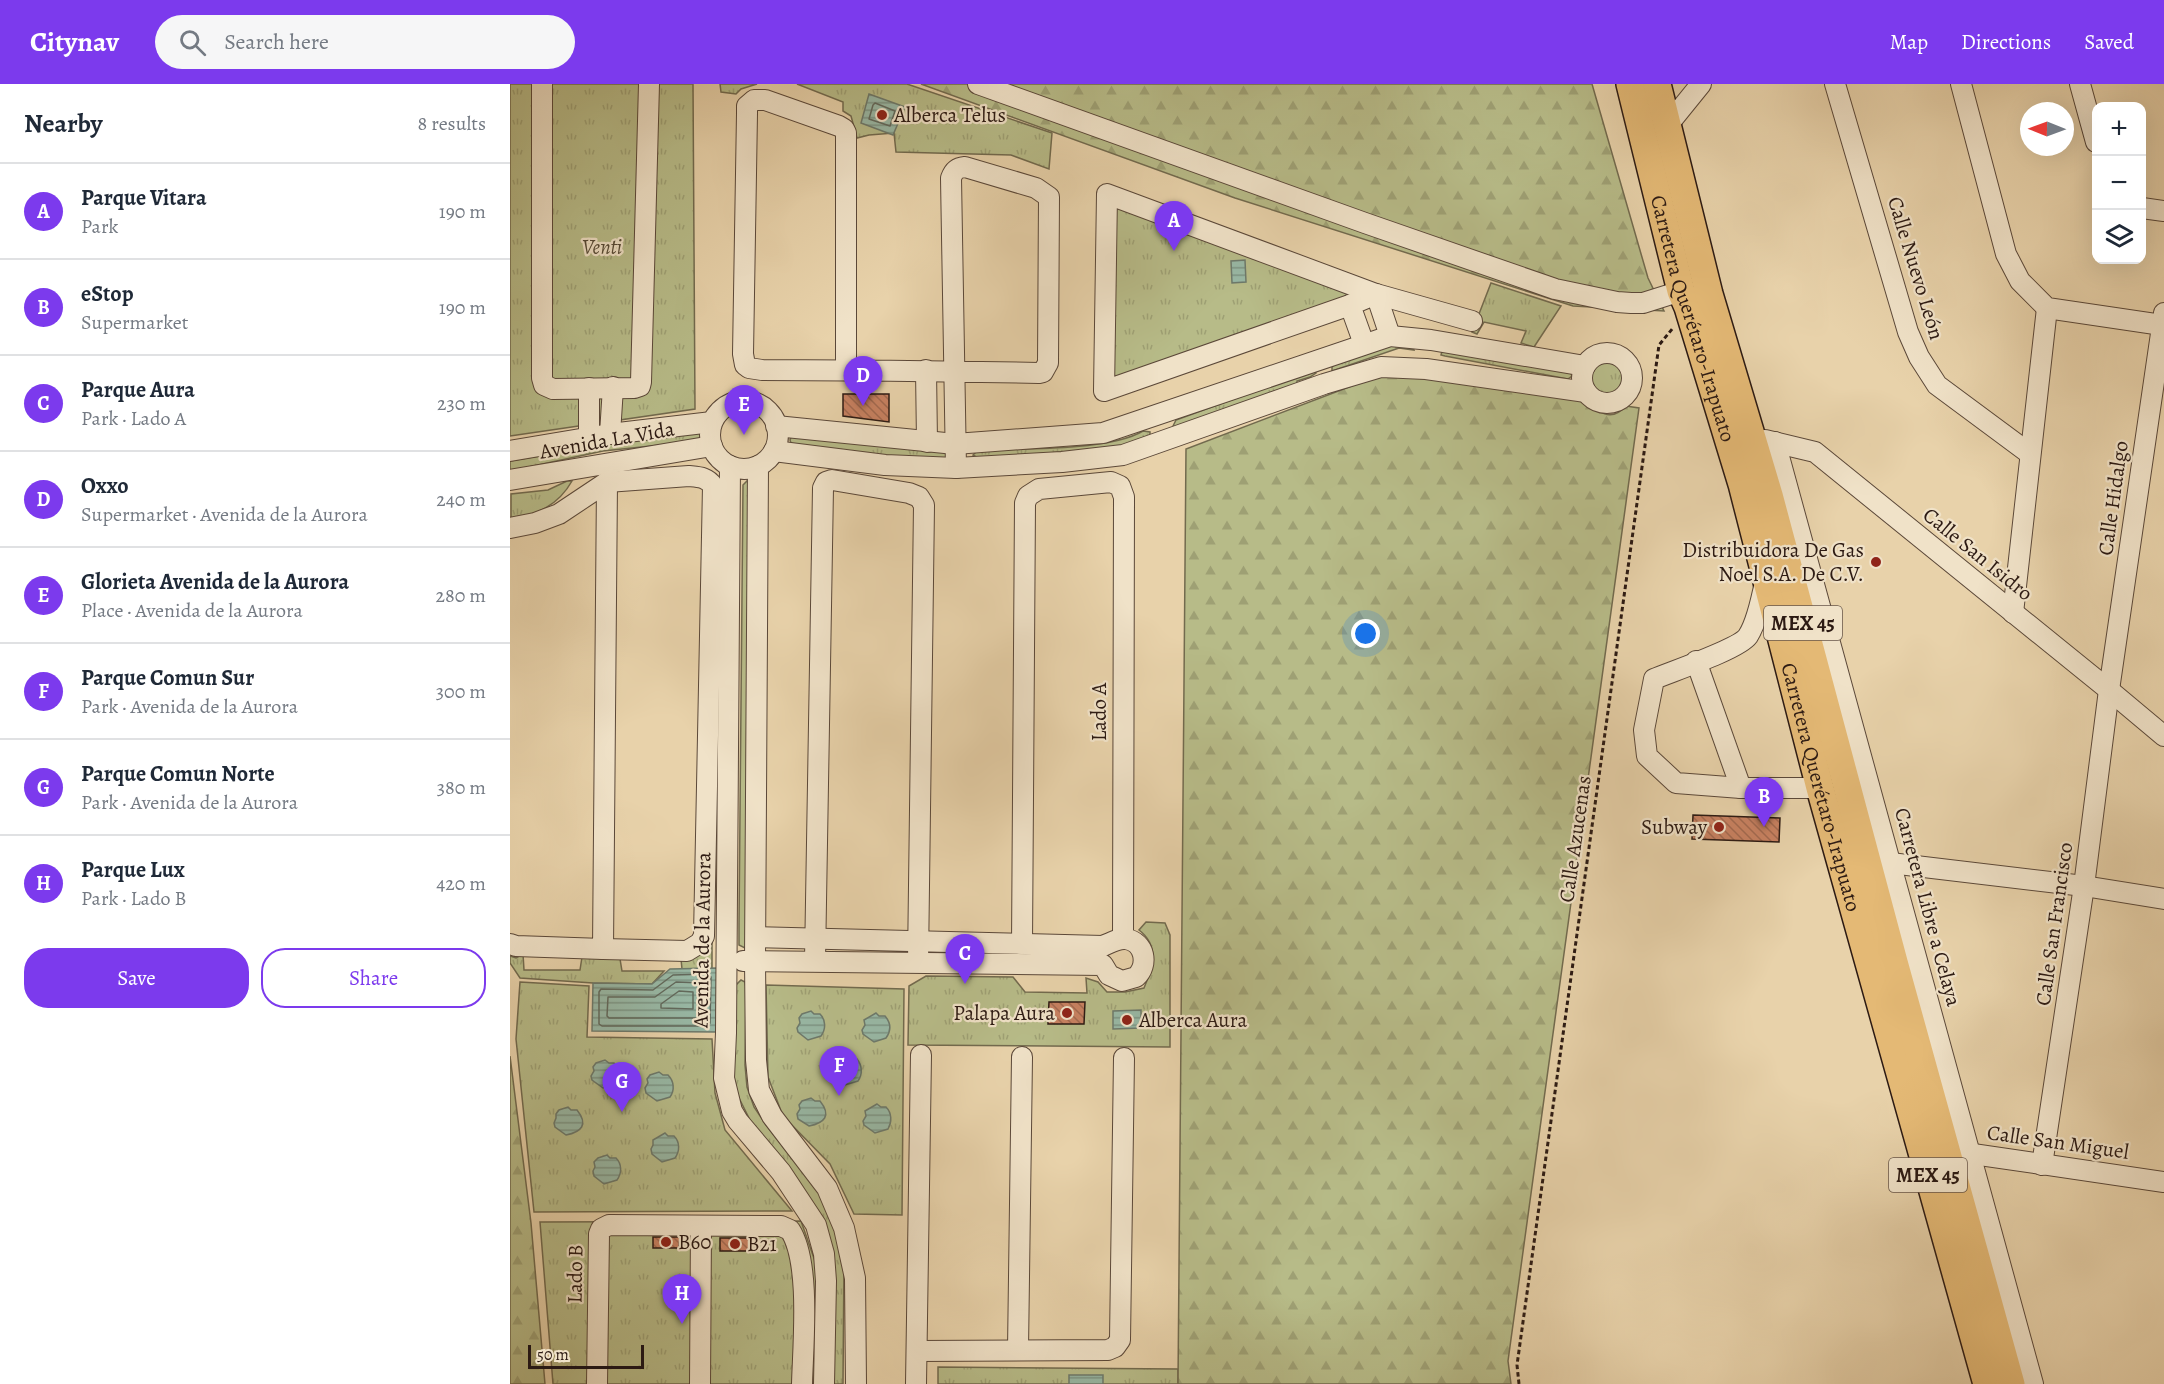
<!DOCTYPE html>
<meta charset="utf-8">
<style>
body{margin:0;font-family:Alegreya,serif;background:#f6f6f7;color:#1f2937}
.controls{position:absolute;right:18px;top:18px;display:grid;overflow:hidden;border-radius:12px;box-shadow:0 6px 24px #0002}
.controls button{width:54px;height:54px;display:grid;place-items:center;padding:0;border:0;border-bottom:2px solid #e0e1e3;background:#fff;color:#1f2937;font:30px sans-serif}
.compass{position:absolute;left:1510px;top:18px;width:54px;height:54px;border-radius:50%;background:#fff;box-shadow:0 6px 24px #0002;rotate:271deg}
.scale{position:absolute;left:18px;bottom:15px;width:116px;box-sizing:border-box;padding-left:6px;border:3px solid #2c1a13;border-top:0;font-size:16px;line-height:21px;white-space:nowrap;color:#2c1a13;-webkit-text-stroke:4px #f0e2c8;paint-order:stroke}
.you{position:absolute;left:856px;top:550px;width:21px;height:21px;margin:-15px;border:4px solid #fff;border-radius:50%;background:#1a73e8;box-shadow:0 0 0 9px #1a73e833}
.badge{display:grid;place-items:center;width:39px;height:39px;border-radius:50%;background:#7c3aed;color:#fff;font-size:20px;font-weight:700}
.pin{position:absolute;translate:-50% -50px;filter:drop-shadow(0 2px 3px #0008)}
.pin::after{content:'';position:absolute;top:32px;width:21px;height:18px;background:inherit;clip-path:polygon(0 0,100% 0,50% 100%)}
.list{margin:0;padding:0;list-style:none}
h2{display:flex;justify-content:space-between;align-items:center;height:78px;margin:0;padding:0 24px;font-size:26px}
h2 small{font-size:20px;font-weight:400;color:#747a83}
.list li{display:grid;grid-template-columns:39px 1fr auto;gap:18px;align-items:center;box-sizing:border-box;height:96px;padding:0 24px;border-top:2px solid #e0e1e3}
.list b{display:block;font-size:22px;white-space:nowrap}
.list p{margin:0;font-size:20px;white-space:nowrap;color:#747a83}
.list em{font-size:20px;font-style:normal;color:#747a83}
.actions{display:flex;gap:12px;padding:18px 24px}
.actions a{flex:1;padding:14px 0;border:2px solid #7c3aed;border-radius:24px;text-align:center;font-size:21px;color:#7c3aed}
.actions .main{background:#7c3aed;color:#fff}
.icon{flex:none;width:33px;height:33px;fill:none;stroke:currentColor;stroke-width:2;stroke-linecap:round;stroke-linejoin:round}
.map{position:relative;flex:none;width:1654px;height:1300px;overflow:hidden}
header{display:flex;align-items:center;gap:36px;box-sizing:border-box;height:84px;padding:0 30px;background:#7c3aed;color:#fff}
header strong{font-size:28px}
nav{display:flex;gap:33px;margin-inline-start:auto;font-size:21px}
.search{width:420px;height:54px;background:#f6f6f7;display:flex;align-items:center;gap:15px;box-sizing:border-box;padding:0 21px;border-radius:33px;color:#747a83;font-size:22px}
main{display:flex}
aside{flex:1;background:#fff}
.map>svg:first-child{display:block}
.grass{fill:url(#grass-tufts);stroke:#726a4e;stroke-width:1.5}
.forest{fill:url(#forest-firs);stroke:#726a4e;stroke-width:1.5}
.water{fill:url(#water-rules);stroke:#6d796b;stroke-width:1.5}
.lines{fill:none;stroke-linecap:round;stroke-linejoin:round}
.shore{stroke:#62695c;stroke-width:1.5}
.building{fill:url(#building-back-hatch);stroke:#2c1a13;stroke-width:1.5}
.minor-casing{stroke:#5b4839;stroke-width:22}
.highway-casing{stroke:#2c1a13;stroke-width:30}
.path{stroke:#2c1a13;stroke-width:3;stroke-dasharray:4.5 3;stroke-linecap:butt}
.minor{stroke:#f0e2c8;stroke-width:20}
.highway{stroke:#e4b975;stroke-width:27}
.poi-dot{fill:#8f2418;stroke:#f0e2c8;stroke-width:2}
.labels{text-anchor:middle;stroke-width:4.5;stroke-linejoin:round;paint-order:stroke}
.shield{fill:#f0e2c8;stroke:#675649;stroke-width:1.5}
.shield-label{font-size:20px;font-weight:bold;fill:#2c1a13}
.poi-label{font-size:21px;fill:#2c1a13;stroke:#f0e2c8;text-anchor:start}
.park-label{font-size:21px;font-style:italic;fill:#564a36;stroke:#f0e2c8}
.street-label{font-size:21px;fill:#2c1a13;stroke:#f0e2c8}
</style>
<header>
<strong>Citynav</strong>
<div class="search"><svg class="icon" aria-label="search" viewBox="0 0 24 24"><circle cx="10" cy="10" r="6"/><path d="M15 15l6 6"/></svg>Search here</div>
<nav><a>Map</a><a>Directions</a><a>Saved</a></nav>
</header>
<main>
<aside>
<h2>Nearby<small>8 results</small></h2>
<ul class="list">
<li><span class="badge">A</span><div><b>Parque Vitara</b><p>Park</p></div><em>190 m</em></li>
<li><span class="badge">B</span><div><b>eStop</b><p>Supermarket</p></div><em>190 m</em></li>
<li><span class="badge">C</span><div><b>Parque Aura</b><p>Park · Lado A</p></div><em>230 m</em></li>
<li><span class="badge">D</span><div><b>Oxxo</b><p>Supermarket · Avenida de la Aurora</p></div><em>240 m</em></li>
<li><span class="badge">E</span><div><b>Glorieta Avenida de la Aurora</b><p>Place · Avenida de la Aurora</p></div><em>280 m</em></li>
<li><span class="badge">F</span><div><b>Parque Comun Sur</b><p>Park · Avenida de la Aurora</p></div><em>300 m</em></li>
<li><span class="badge">G</span><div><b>Parque Comun Norte</b><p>Park · Avenida de la Aurora</p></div><em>380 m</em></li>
<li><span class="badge">H</span><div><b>Parque Lux</b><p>Park · Lado B</p></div><em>420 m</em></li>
</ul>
<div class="actions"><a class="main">Save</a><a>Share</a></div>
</aside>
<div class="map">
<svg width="1654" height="1300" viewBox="0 0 1654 1300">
<defs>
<pattern id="grass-tufts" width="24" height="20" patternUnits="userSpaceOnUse" patternTransform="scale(1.5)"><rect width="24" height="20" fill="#b7bb88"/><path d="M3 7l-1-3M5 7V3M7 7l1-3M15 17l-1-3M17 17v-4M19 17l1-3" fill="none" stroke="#9ea074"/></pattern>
<pattern id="forest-firs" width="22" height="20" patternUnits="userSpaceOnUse" patternTransform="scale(1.5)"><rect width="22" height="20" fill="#b7bb88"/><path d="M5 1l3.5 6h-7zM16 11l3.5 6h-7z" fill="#9ea074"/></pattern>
<pattern id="water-rules" width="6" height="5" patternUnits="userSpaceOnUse" patternTransform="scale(1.5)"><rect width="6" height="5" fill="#98b8a5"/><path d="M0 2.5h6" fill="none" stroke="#7c9585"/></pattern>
<pattern id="building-back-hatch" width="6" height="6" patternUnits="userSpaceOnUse" patternTransform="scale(1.5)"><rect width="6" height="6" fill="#c88161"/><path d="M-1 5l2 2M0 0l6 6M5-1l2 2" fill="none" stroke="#a3694f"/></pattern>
</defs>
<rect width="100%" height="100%" fill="#e8d2aa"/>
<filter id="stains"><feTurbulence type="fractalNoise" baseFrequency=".00333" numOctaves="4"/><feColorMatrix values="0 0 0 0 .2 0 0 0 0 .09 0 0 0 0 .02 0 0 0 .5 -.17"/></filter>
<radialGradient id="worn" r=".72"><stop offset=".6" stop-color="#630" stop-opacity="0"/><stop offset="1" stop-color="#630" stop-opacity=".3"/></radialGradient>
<g class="grass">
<path d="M0,0H183L185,325L0,352Z"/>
<path d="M210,0H247L231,5L226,10L211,8Z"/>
<path d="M287,0H397L542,49L539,85L501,71L386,68L384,49L359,51L347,54L341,32L333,27V18Z"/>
<path d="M605,123L842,210L601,296Z"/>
<path d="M981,199L1051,222L1024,263L1011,259L1016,247L974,238L967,250L962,248Z"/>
<path d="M885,258L902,259L904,266L889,264L822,287V283L824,281Z"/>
<path d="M932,267L1060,287L1062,292L1058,295L935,272L931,271Z"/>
<circle cx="1097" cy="295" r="19"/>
<path d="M801,287H805L806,289L800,293L787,297V301L665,344L663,342L666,336Z"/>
<path d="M186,345L191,350L189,357L93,367L0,387V377Z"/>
<path d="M633,347L640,348V352L609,364L468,374L463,371L468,366C508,365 600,367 633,347Z"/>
<path d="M281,352L435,365L438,373L433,378L287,361L281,359L280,356Z"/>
<path d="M57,397H62C48,422 27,430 1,436V410L38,406Z"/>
<path d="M237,397L241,399L238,863L235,864L229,861V839L233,401Z"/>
<path d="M636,838L655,839L660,851V963L398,961L399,902L416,892L503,893L515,908L577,909L576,894L588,898L597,908H615L634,904C643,883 650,862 629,846Z"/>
<path d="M202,859V884L172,885L171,875L186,873Z"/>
<path d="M13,870L14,886H70L72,873L110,875L112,887H154L142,900L83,899L10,894L0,879V872L6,874Z"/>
<path d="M231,896L235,898L236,904L235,981L237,1003L244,1023L256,1041L315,1116L334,1177L333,1300H323L325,1199L321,1163L312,1138L290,1099L242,1040L229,1014L224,996L223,908L225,902Z"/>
<path d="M10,898L79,902L77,953L202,955L205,1009L215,1046L282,1127L24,1128L6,955Z"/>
<path d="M256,901L394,905L392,1131L344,1130L320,1080L273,1032L258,993Z"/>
<path d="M291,1137L306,1180L305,1300H43L30,1138Z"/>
<path d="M428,1283L668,1285V1300H428Z"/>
</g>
<g class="forest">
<path d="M411,0H1082L1138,194L1154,227L1063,222L725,114Z"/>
<path d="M894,290L1074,316C1088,328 1101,339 1116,322L1129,324L998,1277L1001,1300H668L676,365L868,292Z"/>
<path d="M0,972L21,1139L35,1300H0Z"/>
</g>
<g class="water">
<path d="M359,10L395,23L383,51L351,39Z"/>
<path d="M735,176L736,198L722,199L721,177Z"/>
<path d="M207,884L206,948L82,947L83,899L142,900L160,885Z"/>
<path d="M631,926V944L603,945V927Z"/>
<path d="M301,927L304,930H310C316,936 316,945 311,952L298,956L288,948L287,944L290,939L289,934L292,930Z"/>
<path d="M366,929L369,932H375C381,939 381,947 376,954L364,958L353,950L352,946L355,941L354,936Z"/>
<path d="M337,972L341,976L347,975C352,981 353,990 348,997L335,1001L325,993L323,988L326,984L325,979L328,976Z"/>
<path d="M95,976L99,979H104C110,985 111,993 106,1000L93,1004L82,996L81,992L84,987L83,983L86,979Z"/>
<path d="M149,988L153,991H158C164,997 165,1006 160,1013L147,1017L136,1009L135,1004L138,999L137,995L140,991Z"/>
<path d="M301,1014L305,1017H310C322,1032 314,1039 299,1042L288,1035L287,1030L290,1025L289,1021L292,1017Z"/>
<path d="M367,1020L371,1023H376C382,1029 382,1038 378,1045L365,1049L354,1041L353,1037L356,1032L355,1027Z"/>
<path d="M58,1023L61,1026H67C79,1041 71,1048 56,1051L45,1043L44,1039L46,1034V1030L49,1026Z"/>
<path d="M155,1049L158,1052H164C170,1058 170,1067 165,1074L152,1078L142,1070L141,1065L143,1061V1056Z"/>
<path d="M97,1071L100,1074H106C112,1080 112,1089 107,1096L94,1100L84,1092L83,1087L85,1083L84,1078L88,1074Z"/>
<rect x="559" y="1291" width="34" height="9"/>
</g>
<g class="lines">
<g class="shore">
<path d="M365,19L385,27L380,42L359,35L363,21Z"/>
<path d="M198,890L201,893L200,939L198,942H92L89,940V908L91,905L143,906L163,891Z"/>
<path d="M166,898L193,899L191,934H99L97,932L98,913H145Z"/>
<path d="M169,907L183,908V925L151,924V920Z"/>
</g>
</g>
<g class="building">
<path d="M333,310H379V338L333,332Z"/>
<path d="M1183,731L1270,734L1269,758L1182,755Z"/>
<path d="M539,918H575L574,940H538Z"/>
<path d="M143,1153H170L169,1164H143Z"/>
<rect x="210" y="1154" width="29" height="13"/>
</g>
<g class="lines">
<g class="minor-casing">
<g id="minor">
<path d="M32,0V294L34,301L43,305L124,304L130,302L131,298L139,0"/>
<path d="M468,0L855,139L1045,205L1107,218L1121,219H1133L1171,207"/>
<path d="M1325,0L1398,248L1409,273L1427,301L1520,370"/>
<path d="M1451,0L1496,170L1510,197L1537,224L1652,241"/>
<path d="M1570,0L1586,58"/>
<path d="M1157,42L1191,0"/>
<path d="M1632,124L1654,127"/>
<path d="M840,221L594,307L597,110L866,210L962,237"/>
<path d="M854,260L840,221L866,210L880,252"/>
<circle cx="1097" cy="294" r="25"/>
<path d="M336,286V49L334,45L329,42L255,16H244L237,22V29L233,270L235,281L239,284L252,286C344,286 437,287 529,289L533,288L538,279L539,113L526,104L455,83C447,84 444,86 441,94C443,191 444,288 446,384"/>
<path d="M416,286L417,358"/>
<circle cx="234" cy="351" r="34"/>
<path d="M266,342L445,360L593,349L880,252L921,256L1075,282"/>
<path d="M100,350L103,303"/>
<path d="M79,353V304"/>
<path d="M1255,356L1305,368L1599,606L1654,652"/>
<path d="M1265,358L1523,1300"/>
<path d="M0,367L100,350L202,338"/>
<path d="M264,367L375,381L446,384L552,378L613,371L814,300L871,283L916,285L1076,308"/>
<path d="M220,382L216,949L214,994L222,1027L228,1037L271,1088L306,1141L314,1170L316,1197L314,1300"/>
<path d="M248,382L245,877L246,976L249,1006L262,1032L317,1104L334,1144L345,1194L346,1300"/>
<path d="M0,396L202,362"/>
<path d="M0,444L25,439L49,430L97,398L179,392C189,393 197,393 203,402L194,852L190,859L177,867L93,865"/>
<path d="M1255,498C1252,513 1247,538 1238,552C1229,565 1163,587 1144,595L1134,646L1137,672L1166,699L1231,704H1310"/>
<path d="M1503,529L1537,224"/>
<path d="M1186,577L1231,704"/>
<path d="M1372,778L1574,802L1654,815"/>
<path d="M0,860L6,862L93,865L97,398"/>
<path d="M512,860L515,419L518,412L529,405L601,398L610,402L614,413L613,855"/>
<path d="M233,877L593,881L599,891L612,897L626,893C639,881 635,858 616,855C608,854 600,859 593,862L246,853"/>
<path d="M305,877L313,404L316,398L322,396L399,409L409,413L414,421L408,878"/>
<path d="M1449,1068L1654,1098"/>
<path d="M1532,1081L1574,802L1599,606L1654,229"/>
<path d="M508,1266L512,973"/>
<path d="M407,1267L598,1266L605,1263L610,1256L614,974"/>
<path d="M87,1300L89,1150L91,1145L99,1141L271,1142L280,1146C301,1178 293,1261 292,1300"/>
<path d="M190,1300L191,1142"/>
<path d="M406,1300L411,971"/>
</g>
</g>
<g class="highway-casing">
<g id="highway">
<path id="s1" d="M1120,0L1171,207L1178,223L1232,400L1310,704L1477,1300"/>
<path d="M1147,0L1199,210L1259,411L1384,878L1501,1300"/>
</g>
</g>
<path class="path" d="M1009,1300L1007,1281L1149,261L1163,244"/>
<use href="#minor" class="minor"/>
<use href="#highway" class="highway"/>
</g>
<g class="poi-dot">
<circle cx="372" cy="31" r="6"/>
<circle cx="1366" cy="478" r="6"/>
<circle cx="1209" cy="743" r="6"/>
<circle cx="557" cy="929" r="6"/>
<circle cx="617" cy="936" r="6"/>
<circle cx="156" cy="1158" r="6"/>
<circle cx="225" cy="1160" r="6"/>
</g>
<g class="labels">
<g class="shield">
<rect x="1254" y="522" width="78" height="34" rx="4.5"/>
<rect x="1379" y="1074" width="78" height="34" rx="4.5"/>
</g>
<g class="shield-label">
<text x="1293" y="546">MEX 45</text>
<text x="1418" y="1098">MEX 45</text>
</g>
<g class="poi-label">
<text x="384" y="38">Alberca Telus</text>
<text x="1354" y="473" text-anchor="end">Distribuidora De Gas<tspan x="1354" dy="24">Noel S.A. De C.V.</tspan></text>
<text x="1197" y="750" text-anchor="end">Subway</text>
<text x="545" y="936" text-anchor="end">Palapa Aura</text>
<text x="629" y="943">Alberca Aura</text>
<text x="168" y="1165">B60</text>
<text x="237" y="1167">B21</text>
</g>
<g class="park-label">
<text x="92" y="170">Venti</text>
</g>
<g class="street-label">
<text transform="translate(1406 184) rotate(73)" y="7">Calle Nuevo León</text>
<text dy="7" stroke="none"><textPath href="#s1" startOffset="243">Carretera Querétaro-Irapuato</textPath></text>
<text transform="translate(97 356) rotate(-10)" y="7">Avenida La Vida</text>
<text transform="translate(1603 414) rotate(-82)" y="7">Calle Hidalgo</text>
<text transform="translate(1468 470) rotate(39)" y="7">Calle San Isidro</text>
<text transform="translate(589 628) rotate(-90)" y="7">Lado A</text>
<text dy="7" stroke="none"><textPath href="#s1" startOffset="729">Carretera Querétaro-Irapuato</textPath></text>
<text transform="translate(1065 755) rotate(-82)" y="7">Calle Azucenas</text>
<text transform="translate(1418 823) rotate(75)" y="7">Carretera Libre a Celaya</text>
<text transform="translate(1544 840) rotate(-82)" y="7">Calle San Francisco</text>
<text transform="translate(192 856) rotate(-89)" y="7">Avenida de la Aurora</text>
<text transform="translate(1548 1058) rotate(8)" y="7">Calle San Miguel</text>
<text transform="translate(65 1190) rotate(-89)" y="7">Lado B</text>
</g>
</g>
<rect width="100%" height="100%" filter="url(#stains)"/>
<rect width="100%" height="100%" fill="url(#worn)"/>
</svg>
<div class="controls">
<button>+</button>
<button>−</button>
<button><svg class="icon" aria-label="layers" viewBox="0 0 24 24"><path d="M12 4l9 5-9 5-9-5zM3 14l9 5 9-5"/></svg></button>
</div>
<svg class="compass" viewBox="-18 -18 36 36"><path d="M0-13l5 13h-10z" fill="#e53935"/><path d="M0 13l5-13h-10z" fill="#747a83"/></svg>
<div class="scale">50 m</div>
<div class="you"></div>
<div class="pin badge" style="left:664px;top:167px">A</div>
<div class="pin badge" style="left:1254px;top:743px">B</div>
<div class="pin badge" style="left:455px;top:900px">C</div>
<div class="pin badge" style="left:353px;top:322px">D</div>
<div class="pin badge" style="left:234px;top:351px">E</div>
<div class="pin badge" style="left:329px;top:1012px">F</div>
<div class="pin badge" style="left:112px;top:1028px">G</div>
<div class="pin badge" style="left:172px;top:1240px">H</div>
</div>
</main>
